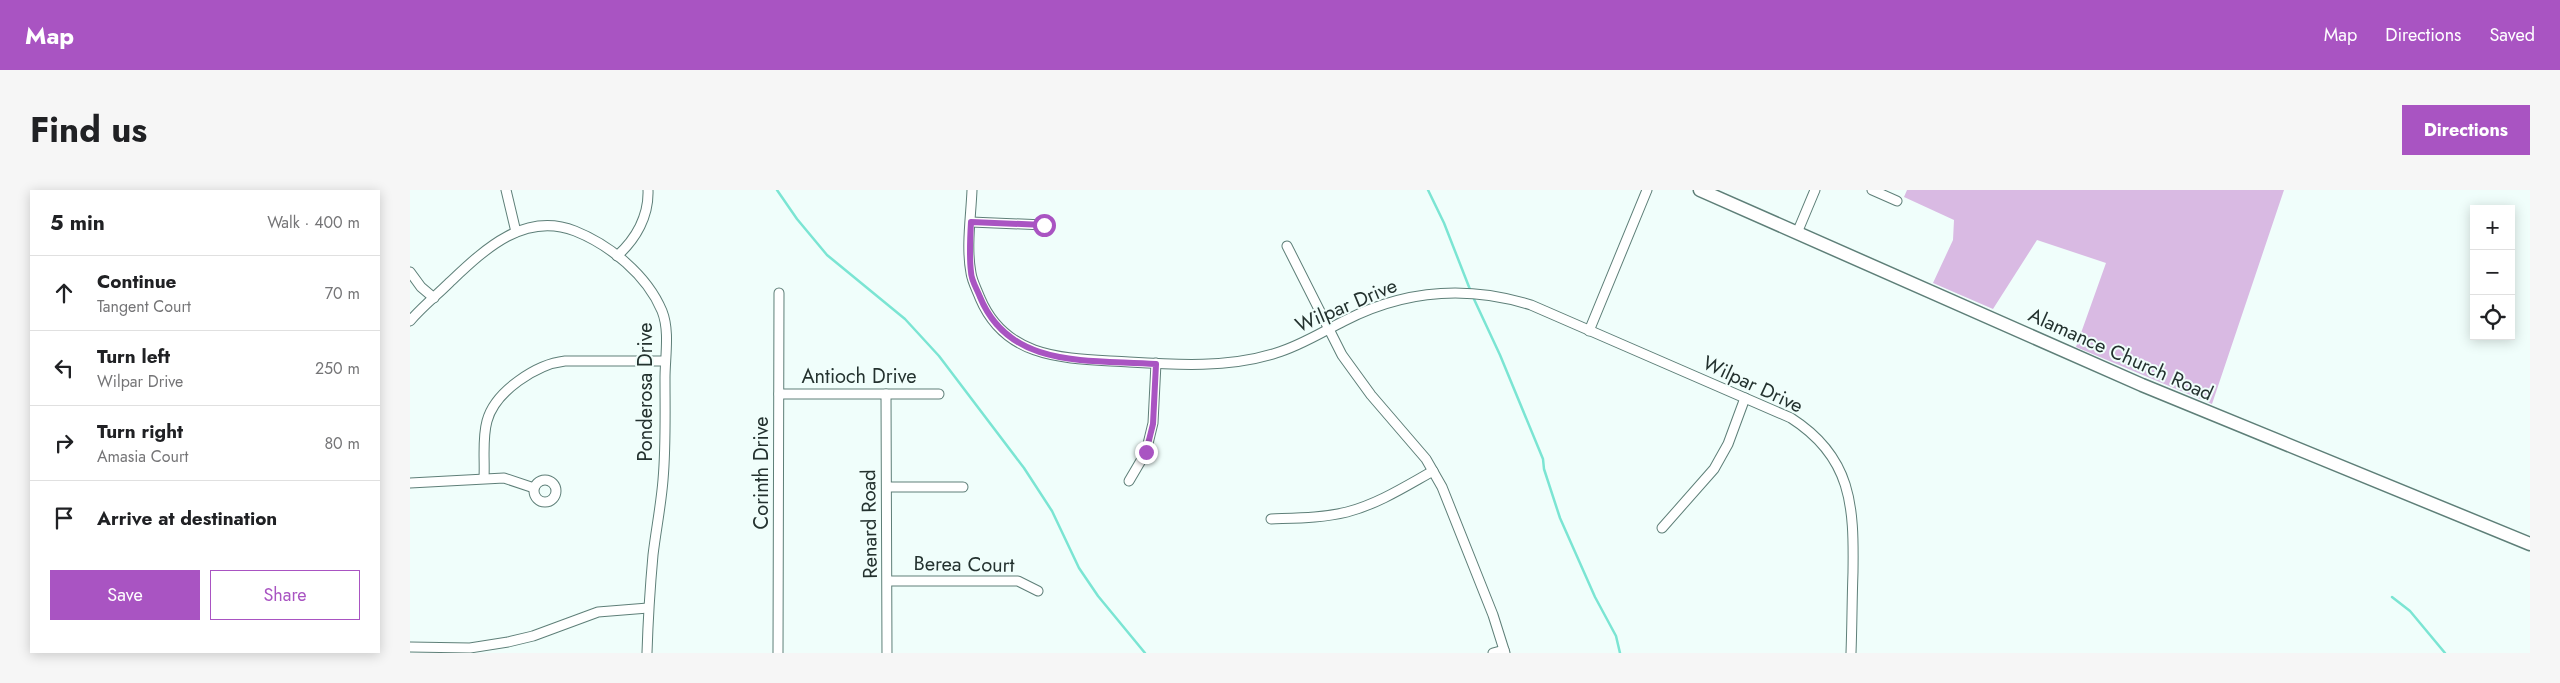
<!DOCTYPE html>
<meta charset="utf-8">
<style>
body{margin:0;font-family:Jost,sans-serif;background:#f6f6f6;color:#202124}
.controls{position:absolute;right:15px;top:15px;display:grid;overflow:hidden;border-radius:0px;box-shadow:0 2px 12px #0003}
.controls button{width:45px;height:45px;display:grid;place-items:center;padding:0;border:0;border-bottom:1px solid #e0e0e0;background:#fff;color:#202124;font:25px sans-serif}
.stop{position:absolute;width:15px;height:15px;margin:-11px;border:4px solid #a954c2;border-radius:50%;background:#fff}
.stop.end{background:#a954c2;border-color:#fff;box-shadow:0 1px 5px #0008}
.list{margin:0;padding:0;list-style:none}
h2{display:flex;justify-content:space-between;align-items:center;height:65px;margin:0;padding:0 20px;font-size:21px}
h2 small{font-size:16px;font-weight:400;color:#757577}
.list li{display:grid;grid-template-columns:32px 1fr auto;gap:15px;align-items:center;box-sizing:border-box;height:75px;padding:0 20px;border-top:1px solid #e0e0e0}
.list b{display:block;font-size:19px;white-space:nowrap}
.list p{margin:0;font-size:16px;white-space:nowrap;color:#757577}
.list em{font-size:16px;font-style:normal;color:#757577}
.actions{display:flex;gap:10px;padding:15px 20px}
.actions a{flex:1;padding:11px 0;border:1px solid #a954c2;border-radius:0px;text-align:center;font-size:18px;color:#a954c2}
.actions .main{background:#a954c2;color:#fff}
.icon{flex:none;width:28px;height:28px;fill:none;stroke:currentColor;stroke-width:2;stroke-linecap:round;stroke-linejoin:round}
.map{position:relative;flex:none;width:2120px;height:463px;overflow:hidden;border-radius:0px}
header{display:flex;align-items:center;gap:30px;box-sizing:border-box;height:70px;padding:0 25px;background:#a954c2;color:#fff}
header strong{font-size:24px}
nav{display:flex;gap:28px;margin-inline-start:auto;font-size:18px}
.intro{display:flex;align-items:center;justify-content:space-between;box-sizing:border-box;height:120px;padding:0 30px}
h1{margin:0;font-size:35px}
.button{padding:12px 22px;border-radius:0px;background:#a954c2;color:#fff;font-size:18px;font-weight:700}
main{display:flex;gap:30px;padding:0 30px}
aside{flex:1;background:#fff;border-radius:0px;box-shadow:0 2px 12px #0003}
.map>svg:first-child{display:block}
.green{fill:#d9bae3}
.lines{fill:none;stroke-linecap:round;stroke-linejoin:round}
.stream{stroke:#7be5d3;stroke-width:2.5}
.minor-casing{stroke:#5e7f78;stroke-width:11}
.secondary-casing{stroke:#5e7f78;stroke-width:15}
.minor{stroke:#fff;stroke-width:9}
.secondary{stroke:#fff;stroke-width:12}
.route{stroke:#a954c2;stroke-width:6}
.labels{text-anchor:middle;stroke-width:4;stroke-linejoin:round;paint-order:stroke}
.street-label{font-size:20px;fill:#24322f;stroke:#f0fefb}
</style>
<header>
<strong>Map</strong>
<nav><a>Map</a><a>Directions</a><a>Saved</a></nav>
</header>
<div class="intro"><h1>Find us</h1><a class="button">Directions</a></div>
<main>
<aside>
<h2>5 min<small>Walk · 400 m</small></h2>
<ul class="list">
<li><svg class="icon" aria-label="ahead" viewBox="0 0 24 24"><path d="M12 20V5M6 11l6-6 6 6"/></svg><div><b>Continue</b><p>Tangent Court</p></div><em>70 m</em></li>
<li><svg class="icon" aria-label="left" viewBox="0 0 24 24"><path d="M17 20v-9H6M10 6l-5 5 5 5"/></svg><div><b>Turn left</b><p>Wilpar Drive</p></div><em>250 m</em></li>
<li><svg class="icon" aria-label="right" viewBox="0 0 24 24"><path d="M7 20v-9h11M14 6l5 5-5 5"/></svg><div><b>Turn right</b><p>Amasia Court</p></div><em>80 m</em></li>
<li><svg class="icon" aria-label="arrive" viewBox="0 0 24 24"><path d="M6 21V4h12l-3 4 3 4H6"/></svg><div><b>Arrive at destination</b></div></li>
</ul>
<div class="actions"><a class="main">Save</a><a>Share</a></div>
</aside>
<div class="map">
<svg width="2120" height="463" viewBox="0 0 2120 463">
<rect width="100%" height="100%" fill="#f0fefb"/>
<path class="green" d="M1497,0H1874L1802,214L1666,157L1696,73L1627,50L1583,119L1523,93L1543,50L1544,30L1494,7Z"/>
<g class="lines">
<g class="stream">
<path d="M367,0L387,29L417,65L495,129L529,166L614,278L642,321L669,378L688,406L735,463"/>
<path d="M1018,0L1034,33L1061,102"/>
<path d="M1063,107L1090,165L1133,269L1134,279L1150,328L1185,407L1206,446L1210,463"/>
<path d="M1982,407L2000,421L2035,463"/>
</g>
<g class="minor-casing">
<g id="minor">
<path d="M96,0L106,42"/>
<path d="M562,0C561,26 556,57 561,83C562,91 567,100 570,108C597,172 660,168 719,172C767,175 819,178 866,163C890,156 912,142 934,131C994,100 1057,95 1121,115L1381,228C1442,267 1444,316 1443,382C1442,409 1442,436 1441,463"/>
<path d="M1462,0L1487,11"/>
<path d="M561,32L634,35"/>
<path d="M1387,43L1405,0"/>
<path d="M877,56L932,165L961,205L1016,269L1032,297L1083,425L1095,463"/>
<path d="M207,66C226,49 239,26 238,0"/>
<path d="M0,82L11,97L24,108"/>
<path d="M0,131C12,117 27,105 40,92C74,60 114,21 165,41C200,55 237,85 252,121C260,141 255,167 255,188C255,222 256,256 253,290C251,315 246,340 243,365C240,398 238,430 237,463"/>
<path d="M1179,141L1237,0"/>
<path d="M369,204H529"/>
<path d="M476,204L477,463"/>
<path d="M74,288C75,270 72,249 77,231C85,201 127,174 155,171H255"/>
<circle cx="135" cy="301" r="11"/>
<path d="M719,291L736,262L743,233L746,173"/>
<path d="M0,293L94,288L124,298"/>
<path d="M477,297H553"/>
<path d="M861,329C886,328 912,328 937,322C968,314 996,296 1023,281"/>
<path d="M1252,338L1304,279L1318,254L1335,208"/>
<path d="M478,391H608L628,401"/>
<path d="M0,457L60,458L98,452L123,446L188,422L238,418"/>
<path d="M368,463L369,103"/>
<path d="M1083,463L1094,460"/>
</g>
</g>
<g class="secondary-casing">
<path id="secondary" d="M1290,0L1732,195L2120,354"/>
</g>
<use href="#minor" class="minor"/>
<use href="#secondary" class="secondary"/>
</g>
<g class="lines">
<path class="route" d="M634,35L561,32C560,49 559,66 561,82C561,90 567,99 570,107C600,180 680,169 746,174L743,234L736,262"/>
</g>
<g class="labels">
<g class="street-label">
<text transform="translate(936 115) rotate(-23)" y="7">Wilpar Drive</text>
<text transform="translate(1711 164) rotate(24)" y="7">Alamance Church Road</text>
<text x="449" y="193">Antioch Drive</text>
<text transform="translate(1343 194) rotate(25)" y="7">Wilpar Drive</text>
<text transform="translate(235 202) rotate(-90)" y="7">Ponderosa Drive</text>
<text transform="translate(351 283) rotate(-90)" y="7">Corinth Drive</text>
<text transform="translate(459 334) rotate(-91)" y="7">Renard Road</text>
<text transform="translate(554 374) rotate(1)" y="7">Berea Court</text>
</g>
</g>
</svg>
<div class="controls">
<button>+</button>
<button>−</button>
<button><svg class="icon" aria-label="locate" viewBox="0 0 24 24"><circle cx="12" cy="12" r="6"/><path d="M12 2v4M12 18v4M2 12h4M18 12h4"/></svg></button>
</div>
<div class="stop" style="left:634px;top:35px"></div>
<div class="stop end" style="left:736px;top:262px"></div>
</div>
</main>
